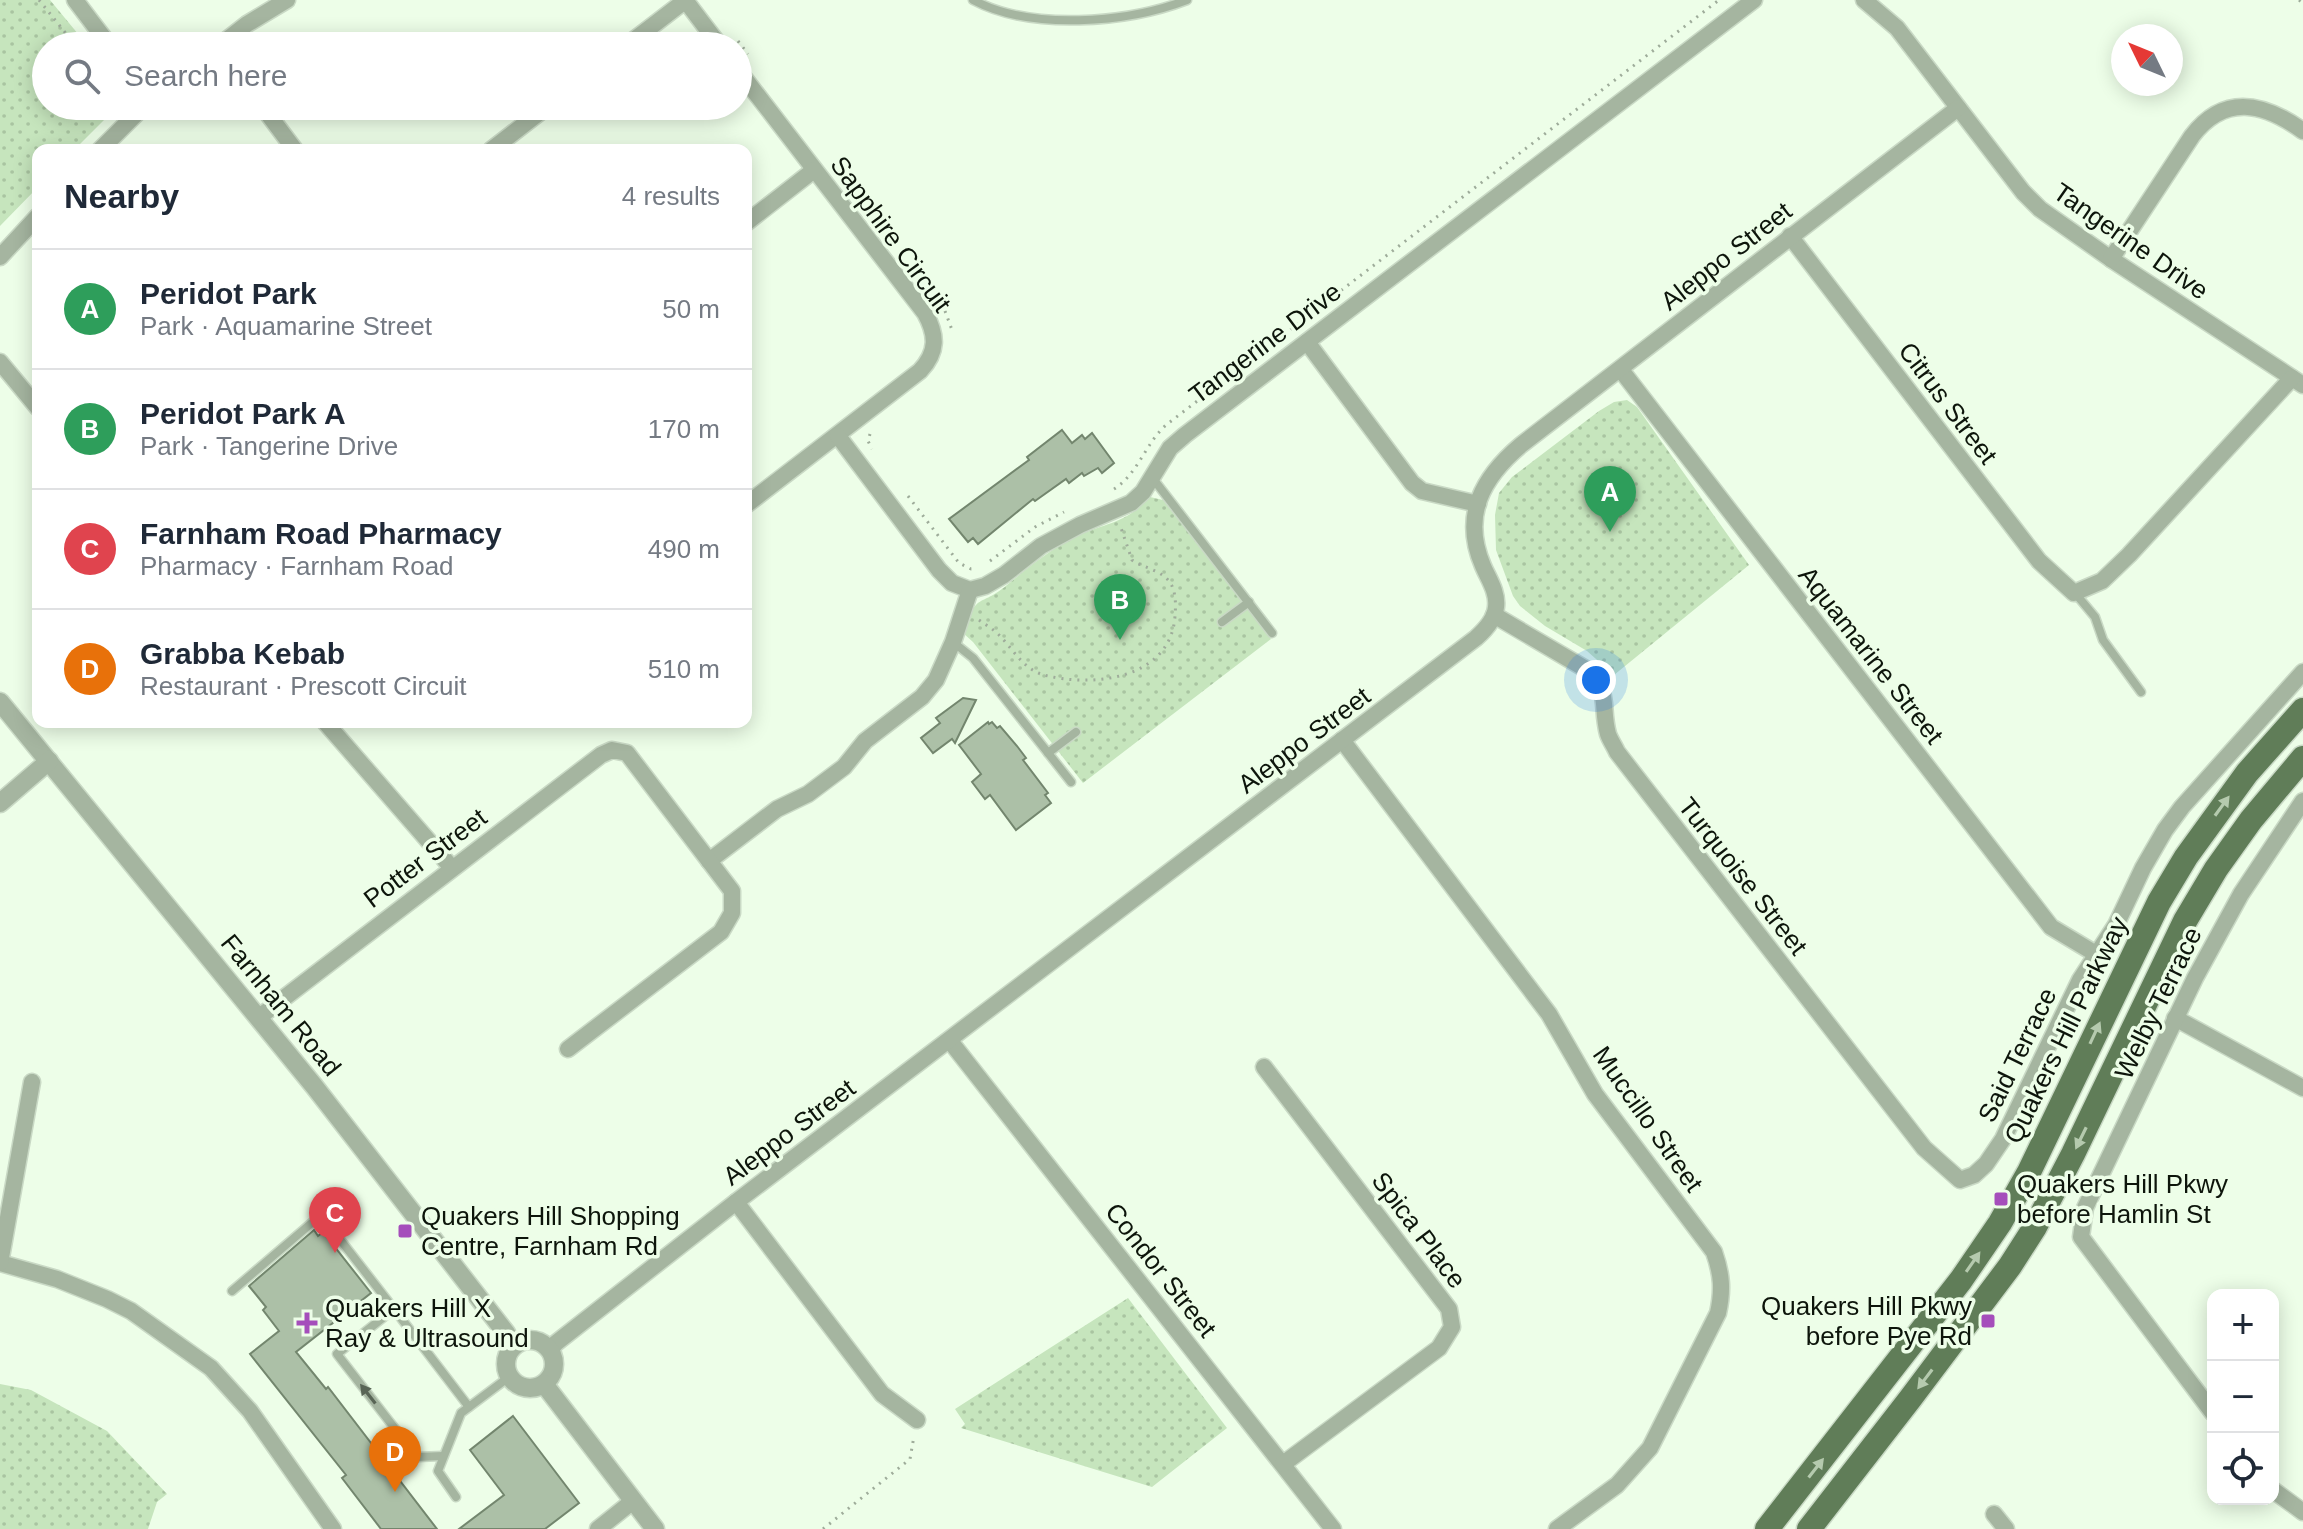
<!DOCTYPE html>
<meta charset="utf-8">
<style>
body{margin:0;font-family:Arial,sans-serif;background:#f6f6f7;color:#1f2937}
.controls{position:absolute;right:24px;bottom:24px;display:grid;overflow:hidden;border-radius:16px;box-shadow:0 4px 20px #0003}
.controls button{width:72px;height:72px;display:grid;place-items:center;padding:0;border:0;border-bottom:2px solid #e0e1e3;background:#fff;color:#1f2937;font:40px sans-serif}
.compass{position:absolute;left:2111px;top:24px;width:72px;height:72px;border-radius:50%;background:#fff;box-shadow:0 4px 20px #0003;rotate:313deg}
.you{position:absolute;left:1596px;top:680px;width:28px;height:28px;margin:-20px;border:6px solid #fff;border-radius:50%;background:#1a73e8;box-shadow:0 0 0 12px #1a73e833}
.badge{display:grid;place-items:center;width:52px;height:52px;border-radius:50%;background:#2563eb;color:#fff;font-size:26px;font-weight:700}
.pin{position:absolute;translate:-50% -66px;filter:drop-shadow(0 2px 4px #0008)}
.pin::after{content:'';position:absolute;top:42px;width:28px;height:24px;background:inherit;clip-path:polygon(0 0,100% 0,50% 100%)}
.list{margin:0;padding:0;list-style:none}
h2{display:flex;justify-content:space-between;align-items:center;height:104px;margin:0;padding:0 32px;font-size:34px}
h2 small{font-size:26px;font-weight:400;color:#747a83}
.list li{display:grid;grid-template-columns:52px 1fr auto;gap:24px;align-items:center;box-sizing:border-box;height:120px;padding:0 32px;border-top:2px solid #e0e1e3}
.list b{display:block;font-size:30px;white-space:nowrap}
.list p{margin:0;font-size:26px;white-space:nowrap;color:#747a83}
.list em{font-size:26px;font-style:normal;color:#747a83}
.icon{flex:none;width:44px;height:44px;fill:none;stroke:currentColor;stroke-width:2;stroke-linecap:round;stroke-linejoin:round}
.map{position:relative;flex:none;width:2303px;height:1529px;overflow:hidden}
.search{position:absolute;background:#fff;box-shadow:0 4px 20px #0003;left:32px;top:32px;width:720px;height:88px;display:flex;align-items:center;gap:20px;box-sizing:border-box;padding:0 28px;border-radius:44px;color:#747a83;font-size:30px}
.panel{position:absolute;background:#fff;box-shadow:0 4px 20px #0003;left:32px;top:144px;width:720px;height:584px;border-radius:16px}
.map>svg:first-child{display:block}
.park{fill:url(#park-dots)}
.building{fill:#acc0a7;stroke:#73866e;stroke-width:2}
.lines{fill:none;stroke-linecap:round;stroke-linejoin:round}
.service-casing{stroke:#c9d9c5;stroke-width:11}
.minor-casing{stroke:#c9d9c5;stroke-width:19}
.tertiary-casing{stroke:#c9d9c5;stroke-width:21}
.primary-casing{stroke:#c9d9c5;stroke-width:27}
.path{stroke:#9eac9a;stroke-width:3;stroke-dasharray:2 6;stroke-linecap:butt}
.service{stroke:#a5b5a0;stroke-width:8}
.minor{stroke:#a5b5a0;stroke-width:16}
.tertiary{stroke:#a5b5a0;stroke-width:18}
.primary{stroke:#607d58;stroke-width:24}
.oneway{fill:#b5caae}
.oneway2{fill:#596556}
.poi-dot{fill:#a54ebb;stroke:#edfee8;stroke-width:3}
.labels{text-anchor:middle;stroke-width:7;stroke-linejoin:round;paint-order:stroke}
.street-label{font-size:26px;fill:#0d150b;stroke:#edfee8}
.poi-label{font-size:26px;fill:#0d150b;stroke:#edfee8;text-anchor:start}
</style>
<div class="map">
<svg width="2303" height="1529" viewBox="0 0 2303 1529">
<defs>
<pattern id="park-dots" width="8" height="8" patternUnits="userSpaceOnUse" patternTransform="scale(2)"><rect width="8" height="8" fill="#c6e5bd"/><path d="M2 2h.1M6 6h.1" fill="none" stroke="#a9c4a1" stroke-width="1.8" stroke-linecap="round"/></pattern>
</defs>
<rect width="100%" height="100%" fill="#edfee8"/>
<g class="park">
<path d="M0,0H50L88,46H46V106H118L74,150H38V187L0,226Z"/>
<path d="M1627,400L1637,407L1749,565L1614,675L1587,651L1545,626L1520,606L1513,596L1496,550L1495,515L1499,493L1512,477L1599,411L1614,402Z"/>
<path d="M1150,497L1163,500L1271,639L1083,783L973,642L963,633C978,590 978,609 1007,585C1029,567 1048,551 1073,538C1105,522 1123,526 1150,497Z"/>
<path d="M1128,1298L1227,1428L1152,1487L961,1428L965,1424L955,1409Z"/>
<path d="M0,1384L31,1390L107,1431L167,1494L157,1502L148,1529H0Z"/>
</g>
<g class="building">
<path d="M1062,430L1072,443L1082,435L1085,439L1092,433L1114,463L1102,473L1098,468L1084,476L1082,473L1069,483L1066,479L1035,501L1033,499L978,544L973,538L968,542L949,519L1029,460L1027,457Z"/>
<path d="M963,698L976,700L955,743L952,739L933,753L921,738L940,723L936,718Z"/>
<path d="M988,722L989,724L992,722L997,728L1000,726L1017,746L1026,758L1023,760L1048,793L1045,795L1051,803L1016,830L990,795L985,799L972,782L981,774L959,745Z"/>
<path d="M314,1230L318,1236L323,1232L371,1293L296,1352L326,1389L328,1387L437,1529H381L342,1478L346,1475L250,1354L279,1331L263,1310L266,1307L249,1286Z"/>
<path d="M513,1416L579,1503L545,1529H459L504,1495L470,1450Z"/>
</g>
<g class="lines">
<g class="service-casing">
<g id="service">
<path d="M973,0C1031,31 1127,23 1187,0"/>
<path d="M1151,476L1272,633"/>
<path d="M2075,593L2095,617L2103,640L2141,692"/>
<path d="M1222,622L1249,602"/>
<path d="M953,642L973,658L1071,782"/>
<path d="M1048,753L1076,732"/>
<path d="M232,1291L321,1215L394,1309"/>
<path d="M443,1456L417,1457L337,1354L394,1309L469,1407"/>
<path d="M456,1497L438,1471L461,1413L509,1377"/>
</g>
</g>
<g class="minor-casing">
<g id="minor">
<path d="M75,0L110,46"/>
<path d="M685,0L720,46"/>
<path d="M1864,0L1897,28L2023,192L2040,209L2111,259L2303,385"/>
<path d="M219,46L247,24L287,0"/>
<path d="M626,46L686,0"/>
<path d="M738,70L925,313C937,335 938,352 920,371L746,505"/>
<path d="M262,106L295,150"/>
<path d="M100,150L144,106"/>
<path d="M491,150L548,106"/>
<path d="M746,223L814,170"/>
<path d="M1790,236L2039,561L2074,593L2102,581L2129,555L2292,378"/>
<path d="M0,257L38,216"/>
<path d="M2111,259L2192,136C2225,93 2264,103 2303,131"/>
<path d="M1307,342L1412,483L1422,491L1478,504"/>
<path d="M0,362L38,408"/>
<path d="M1621,370L2051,927L2096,954"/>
<path d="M838,436L939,570L952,583L970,590L985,586L1004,575L1041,546L1080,525L1131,503L1143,492L1170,448L1185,435L1754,0"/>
<path d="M1494,615L1584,668C1612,692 1600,704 1608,734C1610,740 1615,747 1617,752L1924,1148L1960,1180L1974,1175L1986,1164L2003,1139L2080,980L2116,925L2143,868L2165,830L2182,807L2303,672"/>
<path d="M325,722L452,868"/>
<path d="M1342,740L1549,1014L1595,1094L1714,1252C1722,1275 1723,1290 1718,1313L1650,1448L1617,1485L1557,1529"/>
<path d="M709,861L777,809L808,794L844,767L865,741L922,697L936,680L953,642L970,590"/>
<path d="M258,1018L601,755L612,750L627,753L732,891V913L721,932L568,1049"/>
<path d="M2175,1018L2303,1088"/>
<path d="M950,1041L1333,1529"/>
<path d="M1264,1067L1449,1309L1452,1327L1439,1348L1283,1464"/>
<path d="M736,1202L882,1394L917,1420"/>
<path d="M0,1263L57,1279L107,1299L131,1311L211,1368L250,1411L333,1529"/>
<path d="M0,1263L32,1082"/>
<path d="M550,1350L556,1343L736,1202L1476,638C1485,630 1495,619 1496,607C1498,592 1488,578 1483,566C1461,515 1483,477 1521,445L1958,108"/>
<path d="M2213,1413L2081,1237L2085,1208L2195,978L2241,894L2303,801"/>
<path d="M2273,1490L2303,1512"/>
<path d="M1994,1514L2006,1529"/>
<path d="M598,1529L633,1501"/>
</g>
</g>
<g class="tertiary-casing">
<g id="tertiary">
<path d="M0,702L314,1086L506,1333L513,1346"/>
<path d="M0,803L49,761"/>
<circle cx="530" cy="1364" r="24"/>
<path d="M544,1384L655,1529"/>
</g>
</g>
<g class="primary-casing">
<g id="primary">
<path d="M1767,1529L1961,1280L2000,1223L2029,1172L2159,902L2186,857L2247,773L2303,710"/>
<path d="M1809,1529L1910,1399L2010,1266L2035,1227L2073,1154L2185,921L2216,869L2251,820L2303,758"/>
</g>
</g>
<g class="path">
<path d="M39,0L76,46"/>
<path d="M2299,0L2303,3"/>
<path d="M738,41L748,54"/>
<path d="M945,311L952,330"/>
<path d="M870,434L868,441L872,449"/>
<path d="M1114,489C1138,474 1145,444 1166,425L1719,0"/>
<path d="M908,496L959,563L971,569H977"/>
<path d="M990,561L1035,527L1064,512"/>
<path d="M979,620C986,625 993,629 999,635C1013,649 1024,670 1044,675C1093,688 1171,679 1175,616C1176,604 1176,590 1169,581C1159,569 1143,568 1132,560L1120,525"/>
<path d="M51,725L52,722"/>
<path d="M823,1529L910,1459L914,1436"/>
</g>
<use href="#service" class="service"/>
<use href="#minor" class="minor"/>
<use href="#tertiary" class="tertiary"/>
<use href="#primary" class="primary"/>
</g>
<defs><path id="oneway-solid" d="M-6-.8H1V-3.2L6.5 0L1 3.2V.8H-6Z" transform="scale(2)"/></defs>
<g class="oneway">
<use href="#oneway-solid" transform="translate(2222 806) rotate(-54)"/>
<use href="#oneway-solid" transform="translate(2095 1033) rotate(-65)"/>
<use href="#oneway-solid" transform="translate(2081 1138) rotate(116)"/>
<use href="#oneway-solid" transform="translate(1973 1262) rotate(-55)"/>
<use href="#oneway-solid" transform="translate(1925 1379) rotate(127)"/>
<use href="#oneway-solid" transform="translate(1816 1468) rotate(-52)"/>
</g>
<use class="oneway2" href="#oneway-solid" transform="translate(368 1394) rotate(-128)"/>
<g class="poi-dot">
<rect x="1993" y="1191" width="16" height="16" rx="4"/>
<rect x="397" y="1223" width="16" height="16" rx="4"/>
<rect x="1980" y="1313" width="16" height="16" rx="4"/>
<path d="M303 1311h8v8h8v8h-8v8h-8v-8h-8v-8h8z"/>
</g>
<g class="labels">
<g class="street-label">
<text transform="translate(891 234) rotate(54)" y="9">Sapphire Circuit</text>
<text transform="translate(2131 241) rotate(35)" y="9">Tangerine Drive</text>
<text transform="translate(1726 256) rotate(-38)" y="9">Aleppo Street</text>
<text transform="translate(1265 343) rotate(-37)" y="9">Tangerine Drive</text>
<text transform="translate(1948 403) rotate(53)" y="9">Citrus Street</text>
<text transform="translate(1871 655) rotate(52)" y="9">Aquamarine Street</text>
<text transform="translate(1304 740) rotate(-37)" y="9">Aleppo Street</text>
<text transform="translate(425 858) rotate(-37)" y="9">Potter Street</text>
<text transform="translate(1743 876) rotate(52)" y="9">Turquoise Street</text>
<text transform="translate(2158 1003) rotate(-64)" y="9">Welby Terrace</text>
<text transform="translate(281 1005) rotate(51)" y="9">Farnham Road</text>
<text transform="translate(2066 1030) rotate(-64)" y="9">Quakers Hill Parkway</text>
<text transform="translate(2017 1055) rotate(-64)" y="9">Said Terrace</text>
<text transform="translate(1648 1119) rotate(55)" y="9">Muccillo Street</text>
<text transform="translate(789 1132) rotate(-37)" y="9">Aleppo Street</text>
<text transform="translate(1419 1230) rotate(53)" y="9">Spica Place</text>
<text transform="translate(1161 1270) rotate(52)" y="9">Condor Street</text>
</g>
<g class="poi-label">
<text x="2017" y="1193">Quakers Hill Pkwy<tspan x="2017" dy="30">before Hamlin St</tspan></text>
<text x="421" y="1225">Quakers Hill Shopping<tspan x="421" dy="30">Centre, Farnham Rd</tspan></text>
<text x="1972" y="1315" text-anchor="end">Quakers Hill Pkwy<tspan x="1972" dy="30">before Pye Rd</tspan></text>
<text x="325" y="1317">Quakers Hill X<tspan x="325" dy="30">Ray &amp; Ultrasound</tspan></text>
</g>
</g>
</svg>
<div class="controls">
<button>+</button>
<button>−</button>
<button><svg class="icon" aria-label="locate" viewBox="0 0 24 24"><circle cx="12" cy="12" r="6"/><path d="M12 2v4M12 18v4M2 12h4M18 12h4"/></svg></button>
</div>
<svg class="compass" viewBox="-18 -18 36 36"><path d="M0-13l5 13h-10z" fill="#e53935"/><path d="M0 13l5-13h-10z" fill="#747a83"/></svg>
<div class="you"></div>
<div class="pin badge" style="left:1610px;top:532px;background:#2e9e5b">A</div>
<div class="pin badge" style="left:1120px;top:640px;background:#2e9e5b">B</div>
<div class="pin badge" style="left:335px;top:1253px;background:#e0444e">C</div>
<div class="pin badge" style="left:395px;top:1492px;background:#e8710a">D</div>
<div class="search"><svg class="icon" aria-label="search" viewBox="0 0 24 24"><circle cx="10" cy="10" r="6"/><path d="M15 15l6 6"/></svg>Search here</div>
<section class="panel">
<h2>Nearby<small>4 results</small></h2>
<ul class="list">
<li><span class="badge" style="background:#2e9e5b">A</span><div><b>Peridot Park</b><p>Park · Aquamarine Street</p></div><em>50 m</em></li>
<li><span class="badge" style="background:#2e9e5b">B</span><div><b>Peridot Park A</b><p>Park · Tangerine Drive</p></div><em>170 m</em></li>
<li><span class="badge" style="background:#e0444e">C</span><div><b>Farnham Road Pharmacy</b><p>Pharmacy · Farnham Road</p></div><em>490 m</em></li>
<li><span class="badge" style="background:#e8710a">D</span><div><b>Grabba Kebab</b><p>Restaurant · Prescott Circuit</p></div><em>510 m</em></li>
</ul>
</section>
</div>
